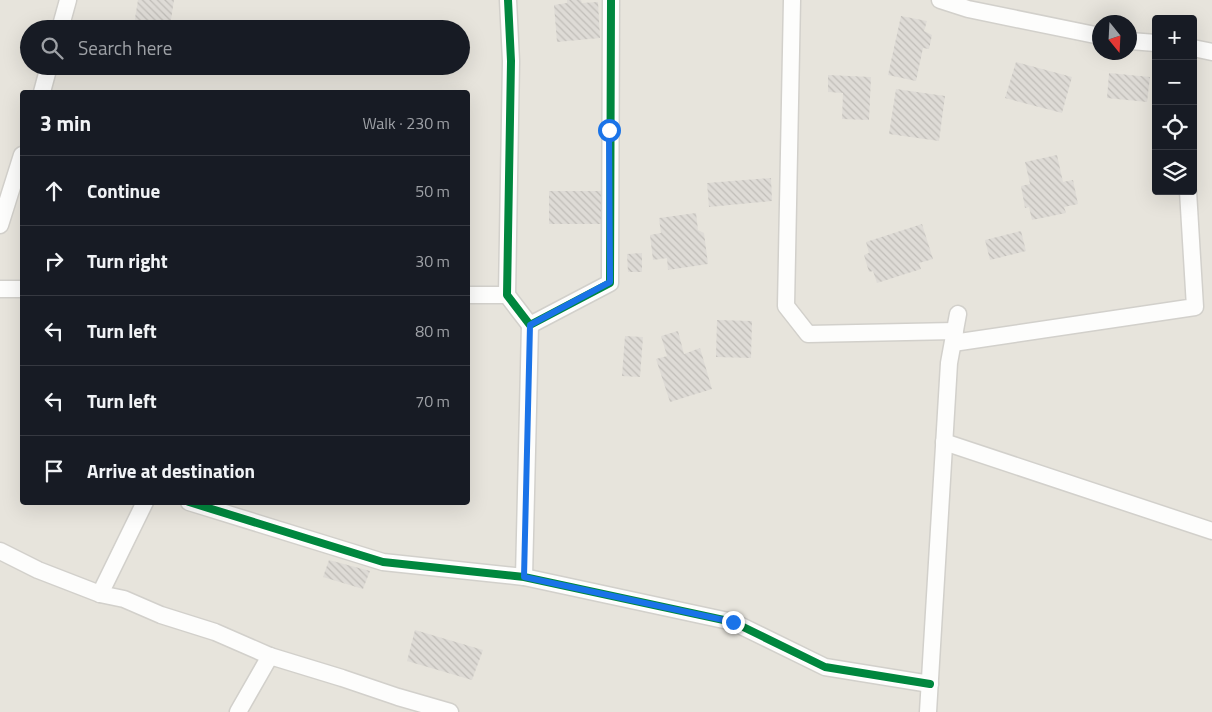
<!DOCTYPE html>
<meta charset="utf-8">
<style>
body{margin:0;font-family:"Titillium Web",sans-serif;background:#20242c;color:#f1f3f6}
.controls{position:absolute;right:15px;top:15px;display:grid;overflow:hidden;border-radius:5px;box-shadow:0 5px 20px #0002}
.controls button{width:45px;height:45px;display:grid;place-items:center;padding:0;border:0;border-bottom:1px solid #363941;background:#171b24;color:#f1f3f6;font:25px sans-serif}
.compass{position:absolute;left:1092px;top:15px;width:45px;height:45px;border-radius:50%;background:#171b24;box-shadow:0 5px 20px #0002;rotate:162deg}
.stop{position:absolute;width:15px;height:15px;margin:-11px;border:4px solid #1a73e8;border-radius:50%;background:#fff}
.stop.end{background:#1a73e8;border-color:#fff;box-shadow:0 1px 5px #0008}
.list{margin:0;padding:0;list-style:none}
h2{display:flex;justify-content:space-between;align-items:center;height:65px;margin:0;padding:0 20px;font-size:21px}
h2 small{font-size:16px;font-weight:400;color:#9ea1a6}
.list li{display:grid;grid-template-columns:32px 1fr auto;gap:15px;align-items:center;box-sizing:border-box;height:70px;padding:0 20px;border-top:1px solid #363941}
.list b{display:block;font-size:19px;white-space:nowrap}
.list em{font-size:16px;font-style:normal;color:#9ea1a6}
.icon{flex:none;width:28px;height:28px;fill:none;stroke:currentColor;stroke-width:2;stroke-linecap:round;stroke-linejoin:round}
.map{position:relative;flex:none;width:1212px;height:712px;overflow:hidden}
.search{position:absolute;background:#171b24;box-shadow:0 5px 20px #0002;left:20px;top:20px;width:450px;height:55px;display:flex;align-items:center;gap:12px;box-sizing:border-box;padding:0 18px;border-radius:28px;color:#9ea1a6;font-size:19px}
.panel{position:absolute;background:#171b24;box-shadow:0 5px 20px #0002;left:20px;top:90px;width:450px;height:415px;border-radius:5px}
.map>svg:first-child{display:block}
.residential{fill:#e7e4dc;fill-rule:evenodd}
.building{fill:url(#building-back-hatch)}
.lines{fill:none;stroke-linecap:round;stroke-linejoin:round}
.minor-casing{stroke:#d2d0cb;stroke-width:19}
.minor{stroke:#fdfdfc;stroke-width:16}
.cycleway-casing{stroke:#fff;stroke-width:11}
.cycleway{stroke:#00873e;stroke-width:8}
.route{stroke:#1a73e8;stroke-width:6}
</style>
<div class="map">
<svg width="1212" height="712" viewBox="0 0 1212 712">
<defs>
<pattern id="building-back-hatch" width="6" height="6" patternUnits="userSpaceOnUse" patternTransform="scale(1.25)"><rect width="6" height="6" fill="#dedbd6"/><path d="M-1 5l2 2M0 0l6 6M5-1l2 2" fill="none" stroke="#c0bdb8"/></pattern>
</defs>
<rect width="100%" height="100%" fill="#f4f2ee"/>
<path class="residential" d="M0,0H1212V712H0ZM1156,19H1193V191H1156ZM1100,22H1130V52H1100ZM29,29H461V66H29ZM22,92H468V502H22Z"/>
<g class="building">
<path d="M138,0H174L170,26L157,24V28L134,25Z"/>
<path d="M567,0H581L582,3L598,2L600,38L557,42L554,5L567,3Z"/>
<path d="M901,16L927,21L924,31L932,35L929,49L923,48L916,81L888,75Z"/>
<path d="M1016,62L1072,77L1062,113L1005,98Z"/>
<path d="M1109,73L1150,77L1147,102L1107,98Z"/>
<path d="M828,75L871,77L869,120L842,119L843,93L828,92Z"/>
<path d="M896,89L945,96L939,141L889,134Z"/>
<path d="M1057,155L1063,182L1073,180L1078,204L1064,207L1066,213L1032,220L1029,207L1025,208L1021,186L1030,184L1025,162Z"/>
<path d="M771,178L772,201L709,207L707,183Z"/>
<rect x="549" y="191" width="52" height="33"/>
<path d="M696,213L698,230L704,233L708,264L668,270L667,258L653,260L650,235L661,233L659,218Z"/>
<path d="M922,224L933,259L919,263L921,269L877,283L873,271L869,272L864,255L869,253L866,242Z"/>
<path d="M1021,231L1026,251L990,260L985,240Z"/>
<path d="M642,253V272H628L627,254Z"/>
<path d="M717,320L752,321L751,358L716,357Z"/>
<path d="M678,331L684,354L700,348L712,389L670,402L656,359L667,356L661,336Z"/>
<path d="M625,336L643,337L640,377L622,376Z"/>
<path d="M329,560L370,571L363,589L323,577Z"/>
<path d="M415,630L483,650L472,680L407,661Z"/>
</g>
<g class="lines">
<g class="minor-casing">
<g id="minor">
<path d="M508,0L511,61L507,295L530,325L610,283L611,0"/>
<path d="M792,0L786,306L808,334L955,331"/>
<path d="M940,0L968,9L1100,36"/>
<path d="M60,29L68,0"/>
<path d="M1130,41L1156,43"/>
<path d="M1193,48L1212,52"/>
<path d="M42,92L49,66"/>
<path d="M0,225L22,155"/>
<path d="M0,289H22"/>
<path d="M468,295H507"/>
<path d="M953,343L1195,307L1188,191"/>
<path d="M944,442L1212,531"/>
<path d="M189,502L383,562L524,577L733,622L825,667L930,684"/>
<path d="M0,551L38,570L100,594L124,599L161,615L215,632L270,656L342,678L398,697L450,712"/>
<path d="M524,577L530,325"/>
<path d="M100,594L145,502"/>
<path d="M238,712L270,656"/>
<path d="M928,712L949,363L958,314"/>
</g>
</g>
<use href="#minor" class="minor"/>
<g class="cycleway-casing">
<g id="cycleway">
<path d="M508,0L511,61L507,295L530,325L610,283L611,0"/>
<path d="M189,502L383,562L524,577L733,622L825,667L930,684"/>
</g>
</g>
<use href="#cycleway" class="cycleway"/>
</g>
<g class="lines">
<path class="route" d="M609,130L610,282L530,325L524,577L733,622"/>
</g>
</svg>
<div class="controls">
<button>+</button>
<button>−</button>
<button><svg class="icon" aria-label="locate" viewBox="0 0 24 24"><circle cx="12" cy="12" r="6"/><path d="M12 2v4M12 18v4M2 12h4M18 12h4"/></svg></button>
<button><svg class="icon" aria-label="layers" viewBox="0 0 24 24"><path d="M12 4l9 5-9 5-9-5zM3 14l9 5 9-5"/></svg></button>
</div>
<svg class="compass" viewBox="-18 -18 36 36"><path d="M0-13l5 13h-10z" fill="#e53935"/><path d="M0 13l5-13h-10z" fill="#9ea1a6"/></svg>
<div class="stop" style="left:609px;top:130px"></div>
<div class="stop end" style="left:733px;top:622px"></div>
<div class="search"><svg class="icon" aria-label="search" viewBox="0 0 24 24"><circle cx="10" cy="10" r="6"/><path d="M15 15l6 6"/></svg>Search here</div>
<section class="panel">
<h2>3 min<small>Walk · 230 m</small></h2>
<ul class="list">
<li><svg class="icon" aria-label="ahead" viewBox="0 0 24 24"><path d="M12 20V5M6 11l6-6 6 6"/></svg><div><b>Continue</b></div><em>50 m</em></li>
<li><svg class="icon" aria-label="right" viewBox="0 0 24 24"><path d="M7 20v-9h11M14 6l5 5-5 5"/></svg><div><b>Turn right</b></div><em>30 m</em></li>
<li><svg class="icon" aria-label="left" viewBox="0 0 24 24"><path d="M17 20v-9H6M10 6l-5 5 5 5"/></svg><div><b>Turn left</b></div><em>80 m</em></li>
<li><svg class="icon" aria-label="left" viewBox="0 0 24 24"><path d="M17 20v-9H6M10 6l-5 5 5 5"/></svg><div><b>Turn left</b></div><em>70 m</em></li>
<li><svg class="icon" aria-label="arrive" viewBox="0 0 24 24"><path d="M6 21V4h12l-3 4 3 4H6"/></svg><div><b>Arrive at destination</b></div></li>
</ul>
</section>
</div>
